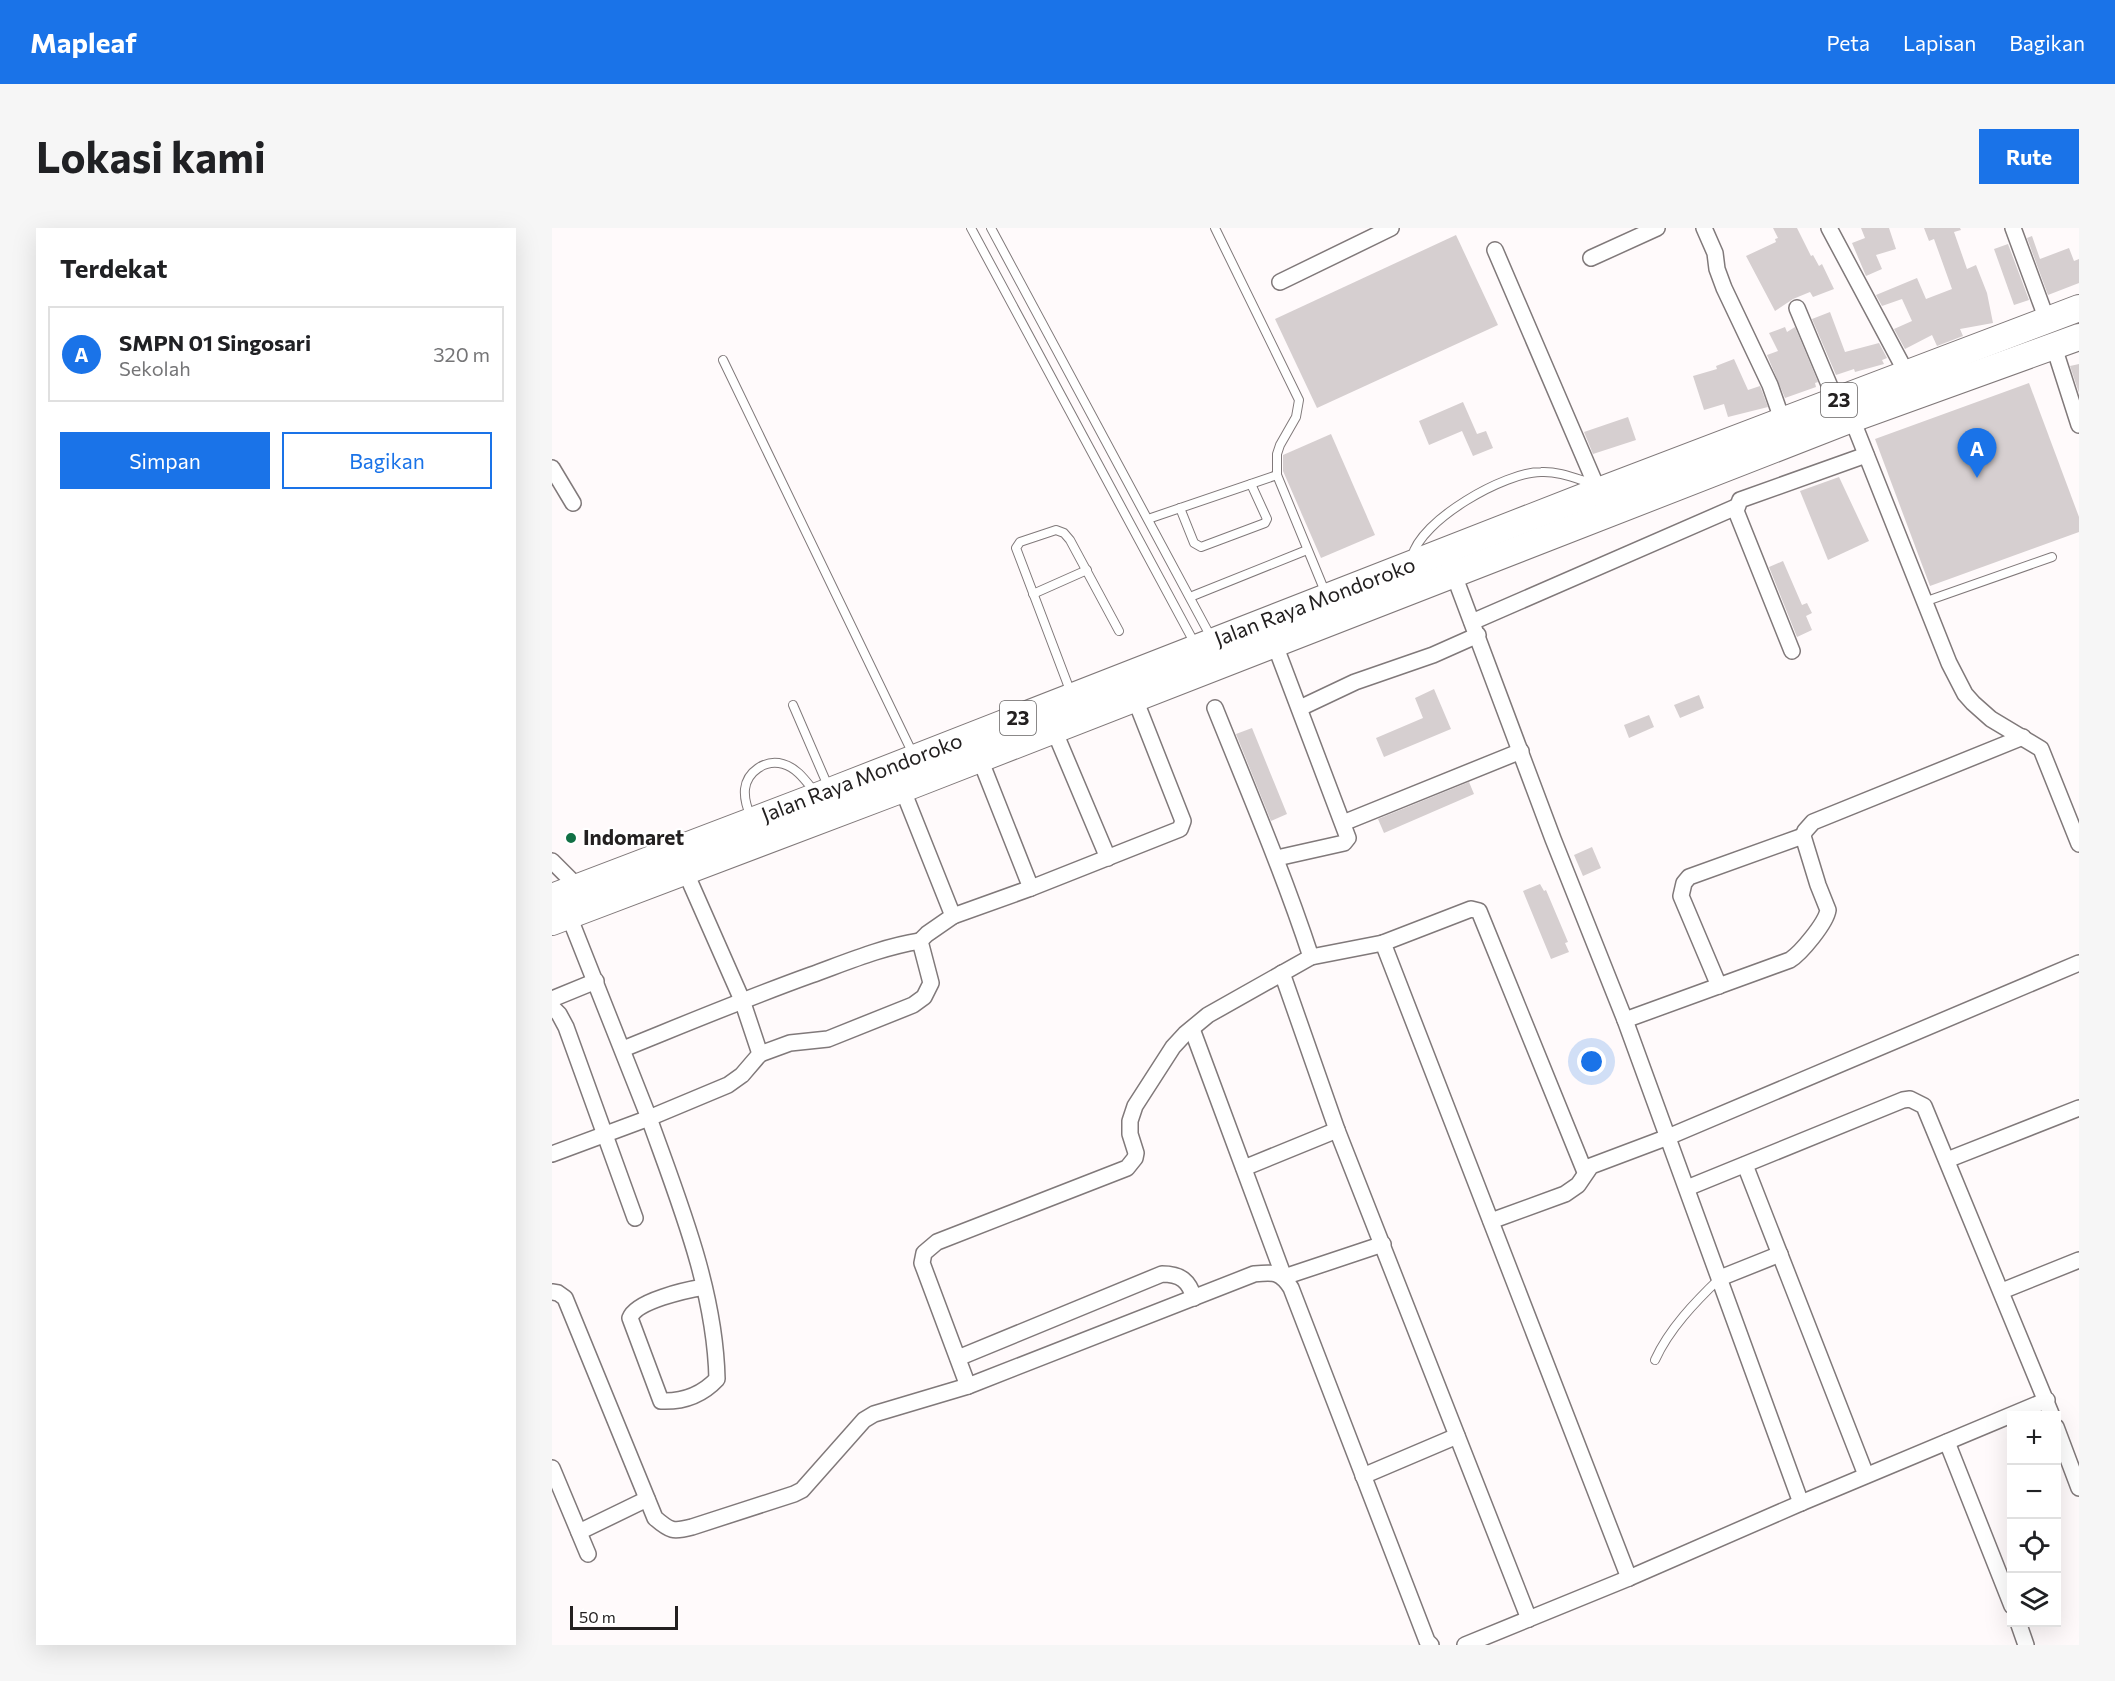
<!DOCTYPE html>
<html lang="id">
<meta charset="utf-8">
<style>
body{margin:0;font-family:Commissioner,sans-serif;background:#f6f6f6;color:#202124}
.controls{position:absolute;right:18px;bottom:18px;display:grid;overflow:hidden;border-radius:0px;box-shadow:0 6px 24px #0002}
.controls button{width:54px;height:54px;display:grid;place-items:center;padding:0;border:0;border-bottom:2px solid #e0e0e0;background:#fff;color:#202124;font:30px sans-serif}
.scale{position:absolute;left:18px;bottom:15px;width:108px;box-sizing:border-box;padding-left:6px;border:3px solid #232020;border-top:0;font-size:16px;line-height:21px;white-space:nowrap;color:#232020;-webkit-text-stroke:4px #fff;paint-order:stroke}
.you{position:absolute;left:1040px;top:834px;width:21px;height:21px;margin:-15px;border:4px solid #fff;border-radius:50%;background:#1a73e8;box-shadow:0 0 0 9px #1a73e833}
.badge{display:grid;place-items:center;width:39px;height:39px;border-radius:50%;background:#1a73e8;color:#fff;font-size:20px;font-weight:700}
.pin{position:absolute;translate:-50% -50px;filter:drop-shadow(0 2px 3px #0008)}
.pin::after{content:'';position:absolute;top:32px;width:21px;height:18px;background:inherit;clip-path:polygon(0 0,100% 0,50% 100%)}
.list{margin:0;padding:0;list-style:none}
h2{display:flex;justify-content:space-between;align-items:center;height:78px;margin:0;padding:0 24px;font-size:26px}
h2 small{font-size:20px;font-weight:400;color:#757577}
.list li{display:grid;grid-template-columns:39px 1fr auto;gap:18px;align-items:center;box-sizing:border-box;height:96px;margin:0 12px 12px;padding:0 12px;border:2px solid #e0e0e0;border-radius:0px}
.list b{display:block;font-size:22px;white-space:nowrap}
.list p{margin:0;font-size:20px;white-space:nowrap;color:#757577}
.list em{font-size:20px;font-style:normal;color:#757577}
.actions{display:flex;gap:12px;padding:18px 24px}
.actions a{flex:1;padding:14px 0;border:2px solid #1a73e8;border-radius:0px;text-align:center;font-size:21px;color:#1a73e8}
.actions .main{background:#1a73e8;color:#fff}
.icon{flex:none;width:33px;height:33px;fill:none;stroke:currentColor;stroke-width:2;stroke-linecap:round;stroke-linejoin:round}
.map{position:relative;flex:none;width:1527px;height:1417px;overflow:hidden;border-radius:0px}
header{display:flex;align-items:center;gap:36px;box-sizing:border-box;height:84px;padding:0 30px;background:#1a73e8;color:#fff}
header strong{font-size:28px}
nav{display:flex;gap:33px;margin-inline-start:auto;font-size:21px}
.intro{display:flex;align-items:center;justify-content:space-between;box-sizing:border-box;height:144px;padding:0 36px}
h1{margin:0;font-size:42px}
.button{padding:15px 27px;border-radius:0px;background:#1a73e8;color:#fff;font-size:21px;font-weight:700}
main{display:flex;gap:36px;padding:0 36px}
aside{flex:1;background:#fff;border-radius:0px;box-shadow:0 6px 24px #0002}
.map>svg:first-child{display:block}
.building{fill:#d6cfd0}
.lines{fill:none;stroke-linecap:round;stroke-linejoin:round}
.service-casing{stroke:#80797a;stroke-width:10}
.minor-casing{stroke:#80797a;stroke-width:18}
.trunk-casing{stroke:#80797a;stroke-width:28}
.service{stroke:#fff;stroke-width:8}
.minor{stroke:#fff;stroke-width:15}
.trunk{stroke:#fff;stroke-width:26}
.poi-dot{fill:#117045;stroke:#fff;stroke-width:2}
.labels{text-anchor:middle;stroke-width:4.5;stroke-linejoin:round;paint-order:stroke}
.shield{fill:#fff;stroke:#656363;stroke-width:1.5}
.shield-label{font-size:20px;font-weight:bold;fill:#232020}
.street-label{font-size:21px;fill:#232020;stroke:#fff}
.poi-label{font-size:21px;font-weight:bold;fill:#232020;stroke:#fff;text-anchor:start}
</style>
<header>
<strong>Mapleaf</strong>
<nav><a>Peta</a><a>Lapisan</a><a>Bagikan</a></nav>
</header>
<div class="intro"><h1>Lokasi kami</h1><a class="button">Rute</a></div>
<main>
<aside>
<h2>Terdekat<small></small></h2>
<ul class="list">
<li><span class="badge">A</span><div><b>SMPN 01 Singosari</b><p>Sekolah</p></div><em>320 m</em></li>
</ul>
<div class="actions"><a class="main">Simpan</a><a>Bagikan</a></div>
</aside>
<div class="map">
<svg width="1527" height="1417" viewBox="0 0 1527 1417">
<rect width="100%" height="100%" fill="#fffafb"/>
<g class="building">
<path d="M1221,0H1245L1259,28L1261,27L1267,38L1270,36L1282,61L1261,69L1258,64L1241,71L1223,83L1194,28L1224,14L1223,11L1226,10Z"/>
<path d="M1309,0H1337L1344,21L1324,27L1330,41L1314,48L1300,15L1313,10Z"/>
<path d="M1372,0H1408L1409,2L1402,4L1415,41L1424,37L1435,65L1441,95L1408,101L1411,108L1385,118L1380,107L1353,121L1342,101L1360,93L1350,71L1330,78L1324,67L1365,50L1374,71L1400,61L1382,11L1377,13Z"/>
<path d="M904,7L946,97L765,180L723,91Z"/>
<path d="M1480,8L1488,31L1517,20L1522,33L1527,31V55L1496,67L1475,10Z"/>
<path d="M1456,16L1477,72L1462,77L1442,21Z"/>
<path d="M1278,84L1293,124L1327,115L1335,130L1330,132L1332,136L1303,144L1302,141L1284,147L1260,91Z"/>
<path d="M1233,99L1235,104L1243,99L1266,154L1263,155L1264,159L1233,170L1215,127L1226,123L1217,105Z"/>
<path d="M1182,131L1196,162L1208,158L1216,179L1176,189L1172,176L1152,182L1141,148L1165,141L1164,138Z"/>
<path d="M1527,136V165L1518,138Z"/>
<path d="M1477,155L1527,289V304L1378,358L1323,211Z"/>
<path d="M911,174L925,206L934,203L941,220L921,228L910,203L877,217L867,193Z"/>
<path d="M1076,189L1084,212L1041,226L1032,204Z"/>
<path d="M779,206L823,307L769,330L731,243V227Z"/>
<path d="M1287,249L1317,313L1276,332L1248,263Z"/>
<path d="M1231,333L1250,377L1255,375L1260,385L1254,388L1260,402L1245,409L1217,339Z"/>
<path d="M882,461L899,501L832,529L824,510L871,490L863,470Z"/>
<path d="M1147,467L1152,480L1128,490L1122,477Z"/>
<path d="M1097,487L1102,499L1077,510L1072,497Z"/>
<path d="M700,500L735,586L719,593L684,506Z"/>
<path d="M917,554L922,566L832,605L826,591Z"/>
<path d="M1040,619L1049,640L1031,648L1022,627Z"/>
<path d="M988,656L992,663L994,662L1016,714L1013,715L1017,724L999,731L971,663Z"/>
</g>
<g class="lines">
<g class="service-casing">
<g id="service">
<path d="M419,0L643,416"/>
<path d="M439,0L660,411"/>
<path d="M663,0L747,172L744,189L728,217L725,226V247L774,366"/>
<path d="M171,132L361,526"/>
<path d="M628,280L642,315L649,319L713,295L715,291L699,256"/>
<path d="M596,291L725,247"/>
<path d="M860,329C868,292 953,244 989,244C1006,243 1025,251 1042,256"/>
<path d="M481,366L535,342"/>
<path d="M638,369L755,322"/>
<path d="M1372,374L1500,329"/>
<path d="M519,465L464,320L468,314L504,302L512,305L518,312L567,403"/>
<path d="M241,477L276,558"/>
<path d="M199,589C195,580 192,571 193,561C195,544 213,531 231,536C245,540 253,552 262,563"/>
<path d="M1103,1132C1117,1101 1143,1074 1168,1050"/>
</g>
</g>
<g class="minor-casing">
<g id="minor">
<path d="M1152,0L1163,25L1165,41L1172,60L1218,157L1231,194"/>
<path d="M1277,0L1355,146"/>
<path d="M1461,0L1495,92"/>
<path d="M943,22L1049,269"/>
<path d="M1039,30L1105,0"/>
<path d="M728,54L839,0"/>
<path d="M1245,80L1284,173"/>
<path d="M1502,119L1527,197"/>
<path d="M1300,191L1397,435L1413,466L1421,475L1439,491L1489,521L1527,616"/>
<path d="M0,240L21,275"/>
<path d="M899,339L1001,611L1073,792L1249,1275"/>
<path d="M920,394L1184,279"/>
<path d="M720,409L796,610L792,615L725,630"/>
<path d="M1240,423L1184,283L1188,272L1314,227"/>
<path d="M663,480C696,562 731,644 759,729"/>
<path d="M748,480L803,454L881,427L926,407"/>
<path d="M502,502L556,630"/>
<path d="M428,531L479,660"/>
<path d="M348,555L401,688L479,660L628,601L631,593L583,471"/>
<path d="M791,595L969,523"/>
<path d="M0,633L26,659"/>
<path d="M134,645L190,772L208,826L190,847L176,857L97,890C127,974 163,1061 165,1151C150,1167 132,1174 109,1173L78,1090C84,1073 134,1062 152,1059"/>
<path d="M831,715L919,681L927,683L1033,944"/>
<path d="M730,745L785,902L977,1391"/>
<path d="M1167,758L1129,668L1132,655L1137,649L1251,608"/>
<path d="M0,771L44,753"/>
<path d="M0,779L7,786L14,799L83,990"/>
<path d="M1073,792L1238,732C1249,725 1274,695 1276,682L1266,657L1251,608L1253,603L1261,594L1471,509"/>
<path d="M640,801L732,1049L831,1016"/>
<path d="M71,821C133,796 195,770 259,747C295,734 330,719 368,713"/>
<path d="M208,826L238,815L276,811L361,777L372,769L379,755L368,713L375,706L401,688"/>
<path d="M0,926L97,890L17,688"/>
<path d="M1395,932L1527,880"/>
<path d="M1193,937L1314,1247"/>
<path d="M692,940L785,902"/>
<path d="M1135,960L1351,872L1358,871L1372,878L1500,1188"/>
<path d="M939,993L1013,966L1026,957L1039,938L1116,909L1527,735"/>
<path d="M1168,1050L1228,1026"/>
<path d="M1450,1063L1527,1032"/>
<path d="M0,1064L6,1065L13,1070L103,1290C118,1303 121,1304 140,1299L242,1266L250,1262L312,1192L322,1186L416,1158"/>
<path d="M406,1130L610,1046C629,1046 637,1053 642,1070"/>
<path d="M1504,1199L1527,1260"/>
<path d="M1395,1214L1460,1378"/>
<path d="M0,1240L36,1326"/>
<path d="M811,1248L905,1208"/>
<path d="M27,1304L95,1271"/>
<path d="M1466,1394L1474,1417"/>
<path d="M879,1417L875,1413L739,1060C728,1043 721,1044 702,1046L416,1158L370,1035L372,1025L385,1014L575,940L583,930L584,925L578,906V893L583,878L621,819L633,806L656,787L759,729L831,715L1077,1350"/>
<path d="M913,1417L1077,1350L1249,1275L1495,1172"/>
</g>
</g>
<g class="trunk-casing">
<g id="trunk">
<path d="M0,669L278,563L1046,263L1527,80"/>
<path d="M0,694L351,561L1300,191L1527,109"/>
</g>
</g>
<use href="#service" class="service"/>
<use href="#minor" class="minor"/>
<use href="#trunk" class="trunk"/>
</g>
<circle class="poi-dot" cx="19" cy="610" r="6"/>
<g class="labels">
<g class="shield">
<rect x="1269" y="155" width="36" height="34" rx="4.5"/>
<rect x="448" y="473" width="36" height="34" rx="4.5"/>
</g>
<g class="shield-label">
<text x="1287" y="179">23</text>
<text x="466" y="497">23</text>
</g>
<g class="street-label">
<text transform="translate(763 374) rotate(-21)" y="7">Jalan Raya Mondoroko</text>
<text transform="translate(310 550) rotate(-21)" y="7">Jalan Raya Mondoroko</text>
</g>
<g class="poi-label">
<text x="31" y="617">Indomaret</text>
</g>
</g>
</svg>
<div class="controls">
<button>+</button>
<button>−</button>
<button><svg class="icon" aria-label="locate" viewBox="0 0 24 24"><circle cx="12" cy="12" r="6"/><path d="M12 2v4M12 18v4M2 12h4M18 12h4"/></svg></button>
<button><svg class="icon" aria-label="layers" viewBox="0 0 24 24"><path d="M12 4l9 5-9 5-9-5zM3 14l9 5 9-5"/></svg></button>
</div>
<div class="scale">50 m</div>
<div class="you"></div>
<div class="pin badge" style="left:1425px;top:250px">A</div>
</div>
</main>
